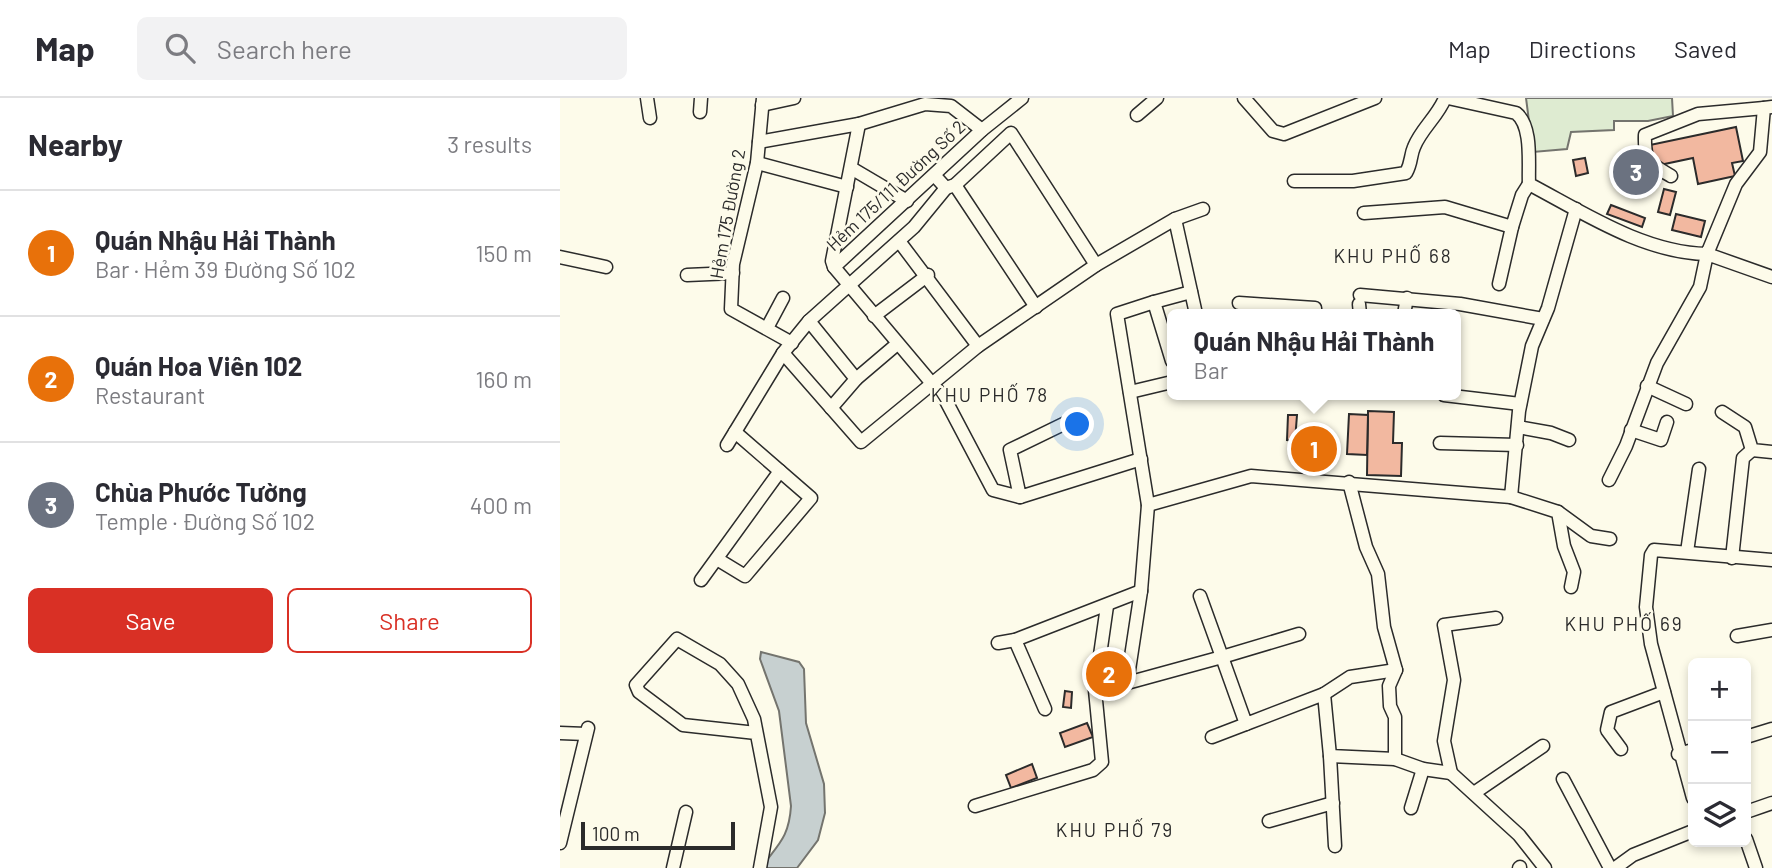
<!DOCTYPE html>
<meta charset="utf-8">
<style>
body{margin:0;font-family:Barlow,sans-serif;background:#f2f2f3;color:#2b2b33}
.controls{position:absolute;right:21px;bottom:21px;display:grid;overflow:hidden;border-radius:10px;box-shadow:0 4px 10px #0003}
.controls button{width:63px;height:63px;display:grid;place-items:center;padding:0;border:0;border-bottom:2px solid #e1e1e2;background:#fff;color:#2b2b33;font:35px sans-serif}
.scale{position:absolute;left:21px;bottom:18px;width:154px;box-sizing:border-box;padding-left:7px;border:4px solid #2b2b2b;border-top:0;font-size:19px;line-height:24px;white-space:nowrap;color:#2b2b2b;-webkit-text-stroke:5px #fdfbea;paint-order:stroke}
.you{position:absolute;left:518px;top:327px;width:24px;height:24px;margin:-18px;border:5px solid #fff;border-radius:50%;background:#1a73e8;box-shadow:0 0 0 10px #1a73e833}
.badge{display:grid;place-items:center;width:46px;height:46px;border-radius:50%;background:#d93025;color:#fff;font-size:23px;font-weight:700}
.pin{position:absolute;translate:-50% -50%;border:4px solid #fff;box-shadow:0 2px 7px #0006}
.popup{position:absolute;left:607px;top:211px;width:294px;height:91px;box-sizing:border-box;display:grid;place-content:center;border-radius:10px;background:#fff;filter:drop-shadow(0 2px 5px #0005);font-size:23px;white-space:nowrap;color:#7c7c81}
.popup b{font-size:26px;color:#2b2b33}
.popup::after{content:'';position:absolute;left:50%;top:100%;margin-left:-14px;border:14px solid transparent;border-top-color:#fff}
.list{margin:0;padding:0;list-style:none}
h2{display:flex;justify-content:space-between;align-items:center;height:91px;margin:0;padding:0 28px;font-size:30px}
h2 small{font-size:23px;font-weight:400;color:#7c7c81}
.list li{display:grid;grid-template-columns:46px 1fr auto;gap:21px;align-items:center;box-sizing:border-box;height:126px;padding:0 28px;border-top:2px solid #e1e1e2}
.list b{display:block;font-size:26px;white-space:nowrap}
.list p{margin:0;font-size:23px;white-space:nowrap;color:#7c7c81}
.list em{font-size:23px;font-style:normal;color:#7c7c81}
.actions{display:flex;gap:14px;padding:21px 28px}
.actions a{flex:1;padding:16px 0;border:2px solid #d93025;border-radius:10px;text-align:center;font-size:24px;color:#d93025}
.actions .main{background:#d93025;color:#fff}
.icon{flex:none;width:38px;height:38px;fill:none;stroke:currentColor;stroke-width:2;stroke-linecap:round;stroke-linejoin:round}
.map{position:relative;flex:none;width:1212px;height:770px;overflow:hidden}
header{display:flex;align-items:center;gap:42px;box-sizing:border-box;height:98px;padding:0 35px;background:#fff;border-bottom:2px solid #e1e1e2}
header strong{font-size:33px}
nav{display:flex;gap:38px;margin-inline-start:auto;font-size:24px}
.search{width:490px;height:63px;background:#f2f2f3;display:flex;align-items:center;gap:18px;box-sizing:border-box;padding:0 24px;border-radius:10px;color:#7c7c81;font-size:26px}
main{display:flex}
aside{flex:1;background:#fff}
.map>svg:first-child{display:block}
.green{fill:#deebd1;stroke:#74746e;stroke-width:2}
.water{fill:#c7d0d0;stroke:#74746e;stroke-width:2}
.building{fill:#f2b8a0;stroke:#2b2b2b;stroke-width:2}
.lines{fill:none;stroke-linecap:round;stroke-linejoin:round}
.minor-casing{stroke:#2b2b2b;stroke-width:15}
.minor{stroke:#fdfbea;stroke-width:12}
.labels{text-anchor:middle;stroke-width:5;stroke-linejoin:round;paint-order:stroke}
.street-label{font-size:18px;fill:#2b2b2b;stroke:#fdfbea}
.neighbourhood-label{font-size:19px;letter-spacing:2px;fill:#2b2b2b;stroke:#fdfbea}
</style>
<header>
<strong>Map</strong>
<div class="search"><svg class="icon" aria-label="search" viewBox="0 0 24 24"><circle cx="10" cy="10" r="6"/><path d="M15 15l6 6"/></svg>Search here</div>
<nav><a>Map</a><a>Directions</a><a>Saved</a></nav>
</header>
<main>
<aside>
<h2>Nearby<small>3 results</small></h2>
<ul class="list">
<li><span class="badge" style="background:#e8710a">1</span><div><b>Quán Nhậu Hải Thành</b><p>Bar · Hẻm 39 Đường Số 102</p></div><em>150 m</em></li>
<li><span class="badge" style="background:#e8710a">2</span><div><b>Quán Hoa Viên 102</b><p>Restaurant</p></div><em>160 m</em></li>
<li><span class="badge" style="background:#6b7280">3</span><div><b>Chùa Phước Tường</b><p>Temple · Đường Số 102</p></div><em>400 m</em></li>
</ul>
<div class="actions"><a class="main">Save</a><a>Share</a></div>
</aside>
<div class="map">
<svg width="1212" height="770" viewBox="0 0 1212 770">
<rect width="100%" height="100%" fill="#fdfbea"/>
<path class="green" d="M966,0H1112L1113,18L1088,23H1054V32L1011,34L1007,51L973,54Z"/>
<path class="water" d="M201,554L239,564L244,571L246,625L264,686L265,715L258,742L237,770H201C218,746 229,740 231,708L219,613L200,561Z"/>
<g class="building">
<path d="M1176,29L1183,63L1172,65L1175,78L1138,86L1133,60L1095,68L1090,47Z"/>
<path d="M1025,60L1028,75L1016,78L1013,62Z"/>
<path d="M1104,91L1116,94L1110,117L1098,114Z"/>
<path d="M1051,107L1085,120L1082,129L1047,116Z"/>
<path d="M1116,116L1145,123L1141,139L1112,132Z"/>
<path d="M808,313L834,314L833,345H842L841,378L807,377Z"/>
<path d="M789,316L808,317L807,357L787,356Z"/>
<path d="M728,317H737L735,343L727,342Z"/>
<path d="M505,593L512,594L511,610L503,609Z"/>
<path d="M527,625L533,639L505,649L500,635Z"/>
<path d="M472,666L477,680L451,690L446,677Z"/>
</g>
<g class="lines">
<g class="minor-casing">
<g id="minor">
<path d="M87,0L90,20"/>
<path d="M203,0L197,65L173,166L171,211L232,245"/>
<path d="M684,0L713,33L724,36L815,0"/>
<path d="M888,0L956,15C973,28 968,67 969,86C1024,115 1084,155 1147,156L1176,86L1200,54L1204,10L1212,9"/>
<path d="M202,7L234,0"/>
<path d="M140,14L141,0"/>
<path d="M577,17L597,0"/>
<path d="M299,26L272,163L274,169L385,301L433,392L460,399"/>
<path d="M199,44L299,26L365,6L391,8L422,32"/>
<path d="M197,65L287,89"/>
<path d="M291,70L347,103"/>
<path d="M1111,78C1089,65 1084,63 1085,37L1138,16L1204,10"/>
<path d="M734,83H793L846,75C852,64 850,58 854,49C861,31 878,18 885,0"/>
<path d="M395,87L476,209"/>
<path d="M386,90L395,87L451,35L536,167"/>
<path d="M804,115L885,109L952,129L962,97L969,86"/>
<path d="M615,121L643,111"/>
<path d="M339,143L418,248"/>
<path d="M0,159L46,169"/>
<path d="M274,169L422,32L462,0"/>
<path d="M127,177L173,175"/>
<path d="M939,186L952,129"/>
<path d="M800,197L900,206L983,221"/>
<path d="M594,204L557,216L588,407L581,493L567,585L662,559L686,626L764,596L770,658L835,661L863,671L891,675"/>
<path d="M679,205L755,210V216"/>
<path d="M799,206L800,216"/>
<path d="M844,216L847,200"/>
<path d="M314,218L368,177"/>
<path d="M249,223L296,281L271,310"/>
<path d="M207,230L223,200"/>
<path d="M223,255L301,344L418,248L536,167L615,121L636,216"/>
<path d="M612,263L594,204L631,194"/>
<path d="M296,281L336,247"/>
<path d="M1087,288L1126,306"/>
<path d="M570,294L612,284"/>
<path d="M884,297L960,306"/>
<path d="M1162,314L1185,329L1192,352L1212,354"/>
<path d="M520,318L450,352L460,399L581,361"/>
<path d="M958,329L991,335L1009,342"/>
<path d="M1071,332L1101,342L1107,324"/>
<path d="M880,345L957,347"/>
<path d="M167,347L223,255L249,223L354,129L386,90L375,78"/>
<path d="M1049,382L1066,348L1097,265L1140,189L1147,156L1212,179"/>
<path d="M789,384L806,449L818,476L824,529L836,572L829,588L830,608L835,619V661"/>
<path d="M951,399L998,414L1004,448L1014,474L1011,489"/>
<path d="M588,407L691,378L951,399L959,313L972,248L988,210L1016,111"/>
<path d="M998,414L1031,438L1050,441"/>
<path d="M1127,454L1139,371"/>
<path d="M1172,460L1183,360L1192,352"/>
<path d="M157,461L185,478L251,400L175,334"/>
<path d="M141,482L220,373"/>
<path d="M640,498L662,559L739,536"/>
<path d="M1177,538L1212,532"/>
<path d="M455,542L485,611"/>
<path d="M438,545L455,542L581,493"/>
<path d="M764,596L790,579L836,572"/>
<path d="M0,635L26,636"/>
<path d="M196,635L123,627L79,594L76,587L117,541L160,566L178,586L194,621L211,709L200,770"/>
<path d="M652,639L686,626"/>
<path d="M1186,639L1212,631"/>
<path d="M1061,651L1047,632L1051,614L1104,594"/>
<path d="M1118,656L1133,652"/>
<path d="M770,658L775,748"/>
<path d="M891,675L884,643L894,582L884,527L936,520"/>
<path d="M891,675L959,737L985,770"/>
<path d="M1003,681L1050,770"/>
<path d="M914,695L983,648"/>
<path d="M1133,700L1091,546L1086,509L1091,457L1094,452L1212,462"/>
<path d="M415,708L533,672L542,664L535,592L547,508"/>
<path d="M851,710L863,671"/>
<path d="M1186,714L1212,705"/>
<path d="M709,723L773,705"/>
<path d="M1186,741L1196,770"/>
<path d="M0,745L28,630"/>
<path d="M113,770L126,714"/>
<path d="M959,770L960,769"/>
<path d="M1055,770L1073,757L1133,733"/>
</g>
</g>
<use href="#minor" class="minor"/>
</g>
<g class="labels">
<g class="street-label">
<text transform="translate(336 88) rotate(-43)" y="6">Hẻm 175/111 Đường Số 2</text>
<text transform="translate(168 116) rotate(-80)" y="6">Hẻm 175 Đường 2</text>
</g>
<g class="neighbourhood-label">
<text x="833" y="165">KHU PHỐ 68</text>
<text x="430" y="304">KHU PHỐ 78</text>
<text x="1064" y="533">KHU PHỐ 69</text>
<text x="555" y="739">KHU PHỐ 79</text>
</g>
</g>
</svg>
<div class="controls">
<button>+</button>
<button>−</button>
<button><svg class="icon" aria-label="layers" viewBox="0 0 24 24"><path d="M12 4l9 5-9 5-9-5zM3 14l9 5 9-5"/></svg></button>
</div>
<div class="scale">100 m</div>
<div class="you"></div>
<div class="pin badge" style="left:754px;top:351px;background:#e8710a">1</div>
<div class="popup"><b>Quán Nhậu Hải Thành</b>Bar</div>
<div class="pin badge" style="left:549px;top:576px;background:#e8710a">2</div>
<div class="pin badge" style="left:1076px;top:74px;background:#6b7280">3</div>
</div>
</main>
